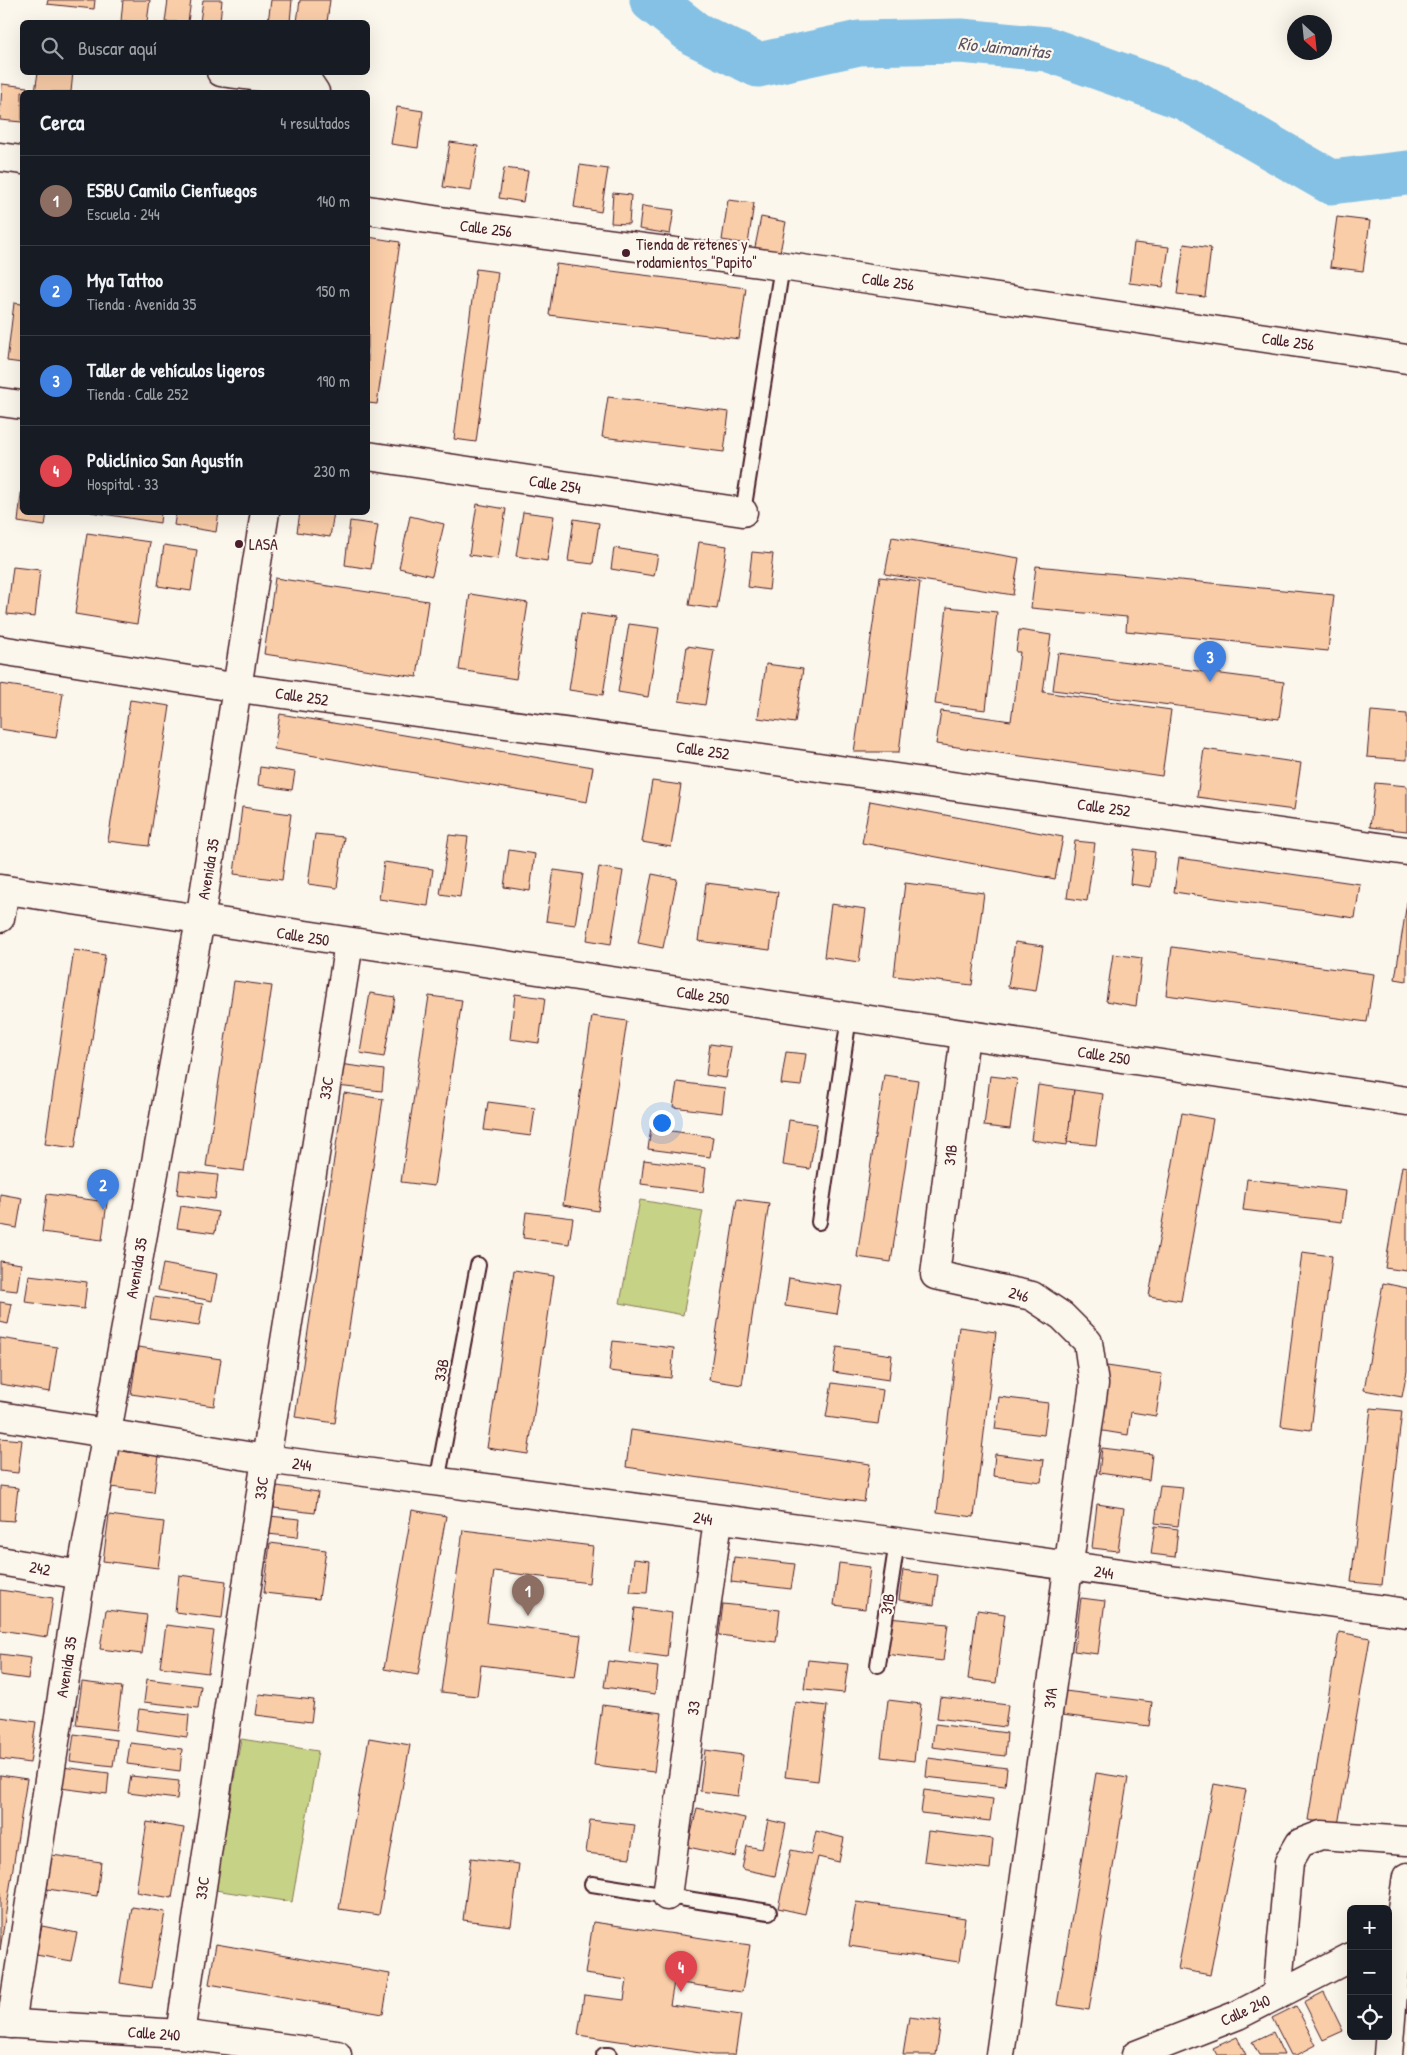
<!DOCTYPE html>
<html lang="es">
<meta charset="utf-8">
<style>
body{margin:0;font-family:"Patrick Hand",sans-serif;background:#20242c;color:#f1f3f6}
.controls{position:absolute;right:15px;bottom:15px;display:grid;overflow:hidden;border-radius:8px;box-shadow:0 5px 20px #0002}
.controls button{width:45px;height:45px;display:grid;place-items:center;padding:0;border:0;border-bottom:1px solid #363941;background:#171b24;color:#f1f3f6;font:25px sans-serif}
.compass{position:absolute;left:1287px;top:15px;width:45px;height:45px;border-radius:50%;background:#171b24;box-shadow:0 5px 20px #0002;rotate:153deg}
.you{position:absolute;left:661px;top:1122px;width:18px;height:18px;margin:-12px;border:4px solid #fff;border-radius:50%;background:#1a73e8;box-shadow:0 0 0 8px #1a73e833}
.badge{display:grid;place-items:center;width:32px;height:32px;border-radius:50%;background:#a6949b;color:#fff;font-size:16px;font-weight:700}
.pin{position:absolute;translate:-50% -41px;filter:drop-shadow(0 1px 2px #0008)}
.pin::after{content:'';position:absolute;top:26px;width:18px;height:15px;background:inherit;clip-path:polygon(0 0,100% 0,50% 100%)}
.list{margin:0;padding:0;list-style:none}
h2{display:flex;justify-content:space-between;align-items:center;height:65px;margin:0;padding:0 20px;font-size:21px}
h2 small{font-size:16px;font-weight:400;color:#9ea1a6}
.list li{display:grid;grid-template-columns:32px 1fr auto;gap:15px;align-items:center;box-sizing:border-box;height:90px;padding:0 20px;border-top:1px solid #363941}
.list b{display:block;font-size:19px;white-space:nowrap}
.list p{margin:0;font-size:16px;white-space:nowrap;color:#9ea1a6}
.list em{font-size:16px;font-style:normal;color:#9ea1a6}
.icon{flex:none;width:28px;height:28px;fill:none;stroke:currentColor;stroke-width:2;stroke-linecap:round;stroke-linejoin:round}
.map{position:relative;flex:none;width:1407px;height:2055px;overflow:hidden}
.search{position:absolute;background:#171b24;box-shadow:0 5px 20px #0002;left:20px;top:20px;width:350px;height:55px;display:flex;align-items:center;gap:12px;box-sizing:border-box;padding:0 18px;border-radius:8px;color:#9ea1a6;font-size:19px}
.panel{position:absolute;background:#171b24;box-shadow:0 5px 20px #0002;left:20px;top:90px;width:350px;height:425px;border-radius:8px}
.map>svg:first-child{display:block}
.green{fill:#c6d286;stroke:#887858}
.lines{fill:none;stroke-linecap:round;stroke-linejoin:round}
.river{stroke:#85c1e5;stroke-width:45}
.building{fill:#f9cda8;stroke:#4a1f2b}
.service-casing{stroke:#4a1f2b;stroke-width:18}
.minor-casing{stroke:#4a1f2b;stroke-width:31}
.tertiary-casing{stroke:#4a1f2b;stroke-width:31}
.secondary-casing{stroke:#4a1f2b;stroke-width:31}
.service{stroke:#fbf7ec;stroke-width:14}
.minor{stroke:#fbf7ec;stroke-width:28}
.tertiary{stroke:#fbf7ec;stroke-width:28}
.secondary{stroke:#fbf7ec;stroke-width:28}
.poi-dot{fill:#4a1f2b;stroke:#fbf7ec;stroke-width:2}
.labels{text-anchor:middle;stroke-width:4.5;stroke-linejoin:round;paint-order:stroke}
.street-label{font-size:16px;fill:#4a1f2b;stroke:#fbf7ec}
.poi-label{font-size:16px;fill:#4a1f2b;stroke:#fbf7ec;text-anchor:start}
.water-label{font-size:18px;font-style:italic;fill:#5c5063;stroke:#fbf7ec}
</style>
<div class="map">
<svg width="1407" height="2055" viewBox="0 0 1407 2055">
<rect width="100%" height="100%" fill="#fbf7ec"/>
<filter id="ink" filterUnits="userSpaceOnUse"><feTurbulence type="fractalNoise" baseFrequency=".02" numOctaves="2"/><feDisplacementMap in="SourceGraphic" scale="10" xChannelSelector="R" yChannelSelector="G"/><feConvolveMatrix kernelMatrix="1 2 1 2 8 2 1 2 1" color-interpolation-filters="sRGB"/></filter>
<g filter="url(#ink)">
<g class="green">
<path d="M640,1200L703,1211L683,1315L620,1303Z"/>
<path d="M241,1739L318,1751L292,1902L215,1890Z"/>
</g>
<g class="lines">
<path class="river" d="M652,0L695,34L758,65L859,43L961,41L1047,49L1185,98L1331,182L1407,173"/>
</g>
<g class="building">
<path d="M48,0H95L94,9L47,4Z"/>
<path d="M123,0H150L147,22L121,21Z"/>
<path d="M168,0H191L188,22H165Z"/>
<path d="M203,0H222L220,22H200Z"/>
<path d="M271,0H292L290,22H268Z"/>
<path d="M300,0H330L327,22H297Z"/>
<path d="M38,72H73L71,92H35Z"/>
<path d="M2,84L27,87L26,92H22V122L0,120Z"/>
<path d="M397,107L423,111L418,148L391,144Z"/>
<path d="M450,142L478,146L471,191L443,187Z"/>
<path d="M580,165L608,169L601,212L574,207Z"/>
<path d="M504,168L528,171L523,202L499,198Z"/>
<path d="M613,193L631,195L629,224L611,223Z"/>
<path d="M728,200L754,203L748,244L722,240Z"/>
<path d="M642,206L674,210L670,234L639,229Z"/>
<path d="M761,217L786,222L779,257L754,252Z"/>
<path d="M1337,217L1370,221L1363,271L1330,267Z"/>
<path d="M368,237L400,242L377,404L368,403Z"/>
<path d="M1134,243L1169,247L1163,287L1129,283Z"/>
<path d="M1184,244L1211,248L1205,297L1177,294Z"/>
<path d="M556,264L746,288L739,339L549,315Z"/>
<path d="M476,269L498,272L476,442L454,439Z"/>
<path d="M14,303L22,304V363L7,361Z"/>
<path d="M608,397L729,412L724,452L602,437Z"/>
<path d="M22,485V512H47L45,526L18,522Z"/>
<path d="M477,504L506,509L498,559L469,555Z"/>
<path d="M91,512H161L160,523Z"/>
<path d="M176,512H219L216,532L174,525Z"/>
<path d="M300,512H334L330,537L297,532Z"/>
<path d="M523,512L554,516L547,561L516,556Z"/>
<path d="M410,516L444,524L432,576L399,568Z"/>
<path d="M574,519L599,523L593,564L568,561Z"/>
<path d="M350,521L378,525L371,569L345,565Z"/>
<path d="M87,533L150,542L137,624L75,614Z"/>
<path d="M892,537L1019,558L1013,595L885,574Z"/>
<path d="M699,542L727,546L717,609L689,605Z"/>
<path d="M164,545L197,550L191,591L158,586Z"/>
<path d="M614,548L658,555L654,576L611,569Z"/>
<path d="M752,552L773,554L769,590L748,587Z"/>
<path d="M1036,566L1334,595L1328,651L1126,631L1127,617L1031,608Z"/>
<path d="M13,567L40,570L35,617L7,614Z"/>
<path d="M880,577L920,582L899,752H854Z"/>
<path d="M275,578L428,601L417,677L264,654Z"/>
<path d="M470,594L528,603L516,679L459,670Z"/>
<path d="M947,607L997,612L986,710L935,704Z"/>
<path d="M581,613L615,618L603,695L569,690Z"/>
<path d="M629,624L659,628L648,697L618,692Z"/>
<path d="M1019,630L1051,635L1043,692L1171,710L1162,776L936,744L941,711L1011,721L1020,652H1016Z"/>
<path d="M687,646L714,650L705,705L679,701Z"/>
<path d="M1058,653L1284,682L1279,719L1053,690Z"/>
<path d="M766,664L803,669L795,723L758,718Z"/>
<path d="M0,684L63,693L56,738L0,729Z"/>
<path d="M130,700L170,706L149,846L108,841Z"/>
<path d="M1371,711L1407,714V760L1367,757Z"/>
<path d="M280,714L593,767L587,802L274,749Z"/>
<path d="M1204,749L1301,763L1294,810L1197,797Z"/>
<path d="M260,767L295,772L292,790L258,785Z"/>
<path d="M652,781L681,785L671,847L642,842Z"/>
<path d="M1375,783L1407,786V831L1370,827Z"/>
<path d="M870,801L1063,837L1055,879L862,843Z"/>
<path d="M242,807L291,814L282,880L234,874Z"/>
<path d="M315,834L344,837L337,888L308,884Z"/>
<path d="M449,835L468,837L460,897L440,894Z"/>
<path d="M1075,841L1095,843L1087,901L1067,898Z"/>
<path d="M1134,849L1155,852L1151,887L1130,884Z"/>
<path d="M509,850L535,854L530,891L504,887Z"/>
<path d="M1179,858L1360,884L1355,918L1174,892Z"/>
<path d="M384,862L433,869L428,906L379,899Z"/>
<path d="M599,867L623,871L611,944L587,940Z"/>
<path d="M554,870L583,874L575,925L546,921Z"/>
<path d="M652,874L677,879L663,948L638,943Z"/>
<path d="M706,883L778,892L770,950L698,941Z"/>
<path d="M905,883L984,893L972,985L894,976Z"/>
<path d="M1407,902V981L1395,979Z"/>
<path d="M831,904L866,909L859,962L824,957Z"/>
<path d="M1015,942L1043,946L1036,991L1008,987Z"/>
<path d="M1172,947L1374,974L1367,1022L1166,995Z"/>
<path d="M74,950L105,955L75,1148L45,1144Z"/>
<path d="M1113,954L1142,958L1136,1006L1106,1001Z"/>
<path d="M234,981L272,986L244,1171L206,1166Z"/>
<path d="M370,993L395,997L384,1057L360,1053Z"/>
<path d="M515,994L545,998L539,1043L510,1039Z"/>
<path d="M429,996L462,1000L434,1186L401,1182Z"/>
<path d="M592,1016L627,1021L598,1211L563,1205Z"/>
<path d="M710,1044L731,1047L726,1078L706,1075Z"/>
<path d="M786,1052L806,1054L801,1086L781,1084Z"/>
<path d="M339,1064L384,1070L382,1091L337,1086Z"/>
<path d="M884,1075L918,1080L891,1262L857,1257Z"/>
<path d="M990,1076L1017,1079L1010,1129L984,1126Z"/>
<path d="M677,1082L725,1088L722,1113L673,1107Z"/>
<path d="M1038,1085L1074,1090L1067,1145L1031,1140Z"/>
<path d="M1074,1090L1103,1094L1096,1145L1067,1142Z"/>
<path d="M344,1093L383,1099L335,1423L295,1417Z"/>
<path d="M488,1102L535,1108L531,1136L484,1130Z"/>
<path d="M1182,1113L1213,1119L1181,1301L1149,1296Z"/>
<path d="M789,1120L817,1124L810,1169L783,1165Z"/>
<path d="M651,1128L713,1137L710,1157L648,1149Z"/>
<path d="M644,1160L706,1168L703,1192L641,1184Z"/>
<path d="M1402,1166L1407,1167V1271L1385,1268Z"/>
<path d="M180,1171L218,1175L215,1199L177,1194Z"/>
<path d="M1247,1179L1346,1191L1342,1222L1243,1210Z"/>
<path d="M0,1194L22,1198L17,1228L0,1225Z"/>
<path d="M47,1194L107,1202L102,1240L42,1232Z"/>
<path d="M737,1199L769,1203L742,1385L709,1380Z"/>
<path d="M181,1206L218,1212L215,1233L177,1228Z"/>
<path d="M526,1212L573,1218L569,1244L523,1238Z"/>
<path d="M1302,1252L1332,1256L1311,1430L1281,1426Z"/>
<path d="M0,1261L21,1264L17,1291L0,1289Z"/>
<path d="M163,1264L217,1274L212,1301L158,1290Z"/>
<path d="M514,1270L554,1276L528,1454L487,1448Z"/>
<path d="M29,1275L87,1282L84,1309L25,1302Z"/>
<path d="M789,1278L842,1286L837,1314L785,1306Z"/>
<path d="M1383,1283L1407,1288V1371L1402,1397L1364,1390Z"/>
<path d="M154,1297L203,1304L199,1326L150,1319Z"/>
<path d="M0,1302L12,1304L8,1324L0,1322Z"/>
<path d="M959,1327L996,1332L974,1517L937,1512Z"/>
<path d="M0,1338L57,1347L50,1392L0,1384Z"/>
<path d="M613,1341L674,1348L671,1378L609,1371Z"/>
<path d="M138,1347L221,1359L214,1406L131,1394Z"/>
<path d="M837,1347L892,1355L889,1380L833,1372Z"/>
<path d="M1107,1366L1162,1374L1156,1416L1131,1412L1128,1435L1097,1430Z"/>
<path d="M832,1383L883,1390L878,1424L826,1417Z"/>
<path d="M999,1397L1048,1403L1044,1435L995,1429Z"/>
<path d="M1371,1408L1402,1411L1382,1585L1351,1582Z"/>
<path d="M631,1430L870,1464L864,1502L626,1467Z"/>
<path d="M0,1438L22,1440L18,1473L0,1471Z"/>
<path d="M1102,1448L1152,1454L1149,1480L1099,1473Z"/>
<path d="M114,1450L159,1456L154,1492L110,1487Z"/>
<path d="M995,1454L1044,1460L1041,1482L993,1476Z"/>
<path d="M1160,1485L1183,1487L1178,1526L1155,1523Z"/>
<path d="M0,1486L18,1488L14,1521L0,1520Z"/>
<path d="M277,1486L318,1492L315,1513L274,1508Z"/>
<path d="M1097,1504L1124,1508L1118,1551L1092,1548Z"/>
<path d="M412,1510L446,1516L418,1675L384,1669Z"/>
<path d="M109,1515L164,1522L158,1568L103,1561Z"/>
<path d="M269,1516L300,1519L298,1537L267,1534Z"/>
<path d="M1155,1526L1178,1529L1175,1557L1151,1554Z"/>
<path d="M463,1530L593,1546L589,1583L494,1571L487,1623L581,1635L575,1677L481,1665L477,1696L441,1692Z"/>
<path d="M270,1543L326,1550L319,1599L264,1593Z"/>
<path d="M734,1557L795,1564L791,1589L731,1582Z"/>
<path d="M634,1559L650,1561L647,1593L630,1592Z"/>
<path d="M839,1563L870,1567L865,1609L834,1605Z"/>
<path d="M903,1570L938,1575L934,1605L899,1600Z"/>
<path d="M179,1575L226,1581L222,1618L175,1612Z"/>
<path d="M0,1590L53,1598L47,1637L0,1630Z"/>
<path d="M1081,1598L1105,1601L1098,1654L1074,1651Z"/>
<path d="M723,1604L780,1610L776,1642L719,1635Z"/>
<path d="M635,1608L672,1613L667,1657L629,1652Z"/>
<path d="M106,1610L147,1615L142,1654L100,1649Z"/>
<path d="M977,1610L1005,1614L996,1683L968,1679Z"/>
<path d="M889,1618L948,1624L943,1661L885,1654Z"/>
<path d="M166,1625L214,1631L208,1673L160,1667Z"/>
<path d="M1339,1632L1370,1638L1338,1825L1308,1820Z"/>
<path d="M0,1654L31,1658L28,1679L0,1675Z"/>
<path d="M808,1660L848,1664L844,1693L804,1689Z"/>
<path d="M608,1661L658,1667L655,1694L604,1687Z"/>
<path d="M147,1679L201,1686L198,1708L144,1702Z"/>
<path d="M82,1682L122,1687L116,1730L76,1725Z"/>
<path d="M1065,1691L1152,1702L1149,1726L1062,1715Z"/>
<path d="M259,1694L314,1700L311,1722L256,1715Z"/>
<path d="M940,1697L1008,1705L1005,1727L937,1718Z"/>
<path d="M888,1700L921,1704L914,1761L881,1757Z"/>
<path d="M795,1702L827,1706L818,1781L785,1777Z"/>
<path d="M602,1705L662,1713L654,1772L594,1765Z"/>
<path d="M139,1709L189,1715L187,1737L136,1730Z"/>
<path d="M0,1717L36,1722L30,1763L0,1759Z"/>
<path d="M935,1724L1007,1733L1005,1756L932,1747Z"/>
<path d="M74,1734L117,1740L113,1766L70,1761Z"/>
<path d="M369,1738L410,1745L379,1915L339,1909Z"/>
<path d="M130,1743L182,1749L180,1771L127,1764Z"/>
<path d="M705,1750L743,1755L738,1796L700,1791Z"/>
<path d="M928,1758L1007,1768L1005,1786L926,1777Z"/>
<path d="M62,1767L109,1773L107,1794L60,1788Z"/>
<path d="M1096,1773L1128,1778L1089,2010L1057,2005Z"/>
<path d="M0,1775L27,1779L0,1950Z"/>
<path d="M131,1776L179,1781L177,1799L128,1793Z"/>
<path d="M1214,1784L1246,1790L1210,1975L1178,1969Z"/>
<path d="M924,1790L993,1799L990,1821L921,1813Z"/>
<path d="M697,1808L745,1818L736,1857L688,1847Z"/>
<path d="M590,1820L635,1825L630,1858L586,1853Z"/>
<path d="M768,1820L786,1824L775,1876L742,1869L747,1846L762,1849Z"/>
<path d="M147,1822L184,1828L172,1898L136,1892Z"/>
<path d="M816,1831L844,1838L839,1862L818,1857L805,1914L778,1908L791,1850L811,1854Z"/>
<path d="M928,1831L993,1839L990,1869L924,1861Z"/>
<path d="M52,1855L101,1862L97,1896L47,1889Z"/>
<path d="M471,1858L519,1864L511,1926L463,1920Z"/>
<path d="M856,1902L965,1918L959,1962L849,1946Z"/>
<path d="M132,1907L165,1912L152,1988L120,1983Z"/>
<path d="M593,1922L750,1945L742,1992L674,1982L670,2005L741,2015L735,2055H714L578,2035L584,1995L624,2000L627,1980L585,1974Z"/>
<path d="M42,1926L77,1933L71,1961L36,1955Z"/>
<path d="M216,1944L390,1974L383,2014L209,1984Z"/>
<path d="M1324,1992L1343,2031L1323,2040L1304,2002Z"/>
<path d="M1296,2006L1316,2045L1297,2055H1291L1272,2018Z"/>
<path d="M909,2017L941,2021L936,2055H903Z"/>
<path d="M1273,2032L1284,2055H1259L1252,2042Z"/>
<path d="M1237,2037L1246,2055H1217L1213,2048Z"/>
</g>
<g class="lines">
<g class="service-casing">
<g id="service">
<path d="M743,512L782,266"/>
<path d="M819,1222L849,1017"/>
<path d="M437,1482L478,1265"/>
<path d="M878,1665L897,1542"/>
<path d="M592,1884L769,1912"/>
<path d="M604,2055H609"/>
</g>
</g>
<g class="minor-casing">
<g id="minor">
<path d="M221,72L309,83L315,92"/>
<path d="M0,157L22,160"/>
<path d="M368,210L454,223L782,266L1407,359"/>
<path d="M0,402L22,405"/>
<path d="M368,456L743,512"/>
<path d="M0,650L239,688L713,752L1407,851"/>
<path d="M0,918L5,890"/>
<path d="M965,1035L935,1275L1032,1296L1062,1316L1088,1342L1094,1384L1000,2055"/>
<path d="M0,1416L266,1459L897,1542L1407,1613"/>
<path d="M0,1561L81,1575"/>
<path d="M667,1896L718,1520"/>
<path d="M1277,1995L1289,1862L1300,1843L1321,1835L1407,1841"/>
<path d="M11,2024L81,1575L200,920L265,512"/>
<path d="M180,2034L266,1459L349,943"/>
<path d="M1388,2055L1398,1933"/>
</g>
</g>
<g class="tertiary-casing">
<g id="tertiary">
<path d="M1398,1933L1407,1877"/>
<path d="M0,2023L180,2034L337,2055"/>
<path d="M1136,2055L1238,2015L1351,1957"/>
</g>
</g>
<g class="secondary-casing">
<path id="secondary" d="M0,889L1407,1101"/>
</g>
<use href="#service" class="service"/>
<use href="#minor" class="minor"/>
<use href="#tertiary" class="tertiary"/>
<use href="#secondary" class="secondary"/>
</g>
</g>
<g class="poi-dot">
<circle cx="626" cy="253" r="5"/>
<circle cx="239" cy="544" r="5"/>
</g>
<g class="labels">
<g class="street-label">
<text transform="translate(486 228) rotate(7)" y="6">Calle 256</text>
<text transform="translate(888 281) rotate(8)" y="6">Calle 256</text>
<text transform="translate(1288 341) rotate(8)" y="6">Calle 256</text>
<text transform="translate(555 484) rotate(9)" y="6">Calle 254</text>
<text transform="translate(302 696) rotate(8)" y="6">Calle 252</text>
<text transform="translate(703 750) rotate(8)" y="6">Calle 252</text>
<text transform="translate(1104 807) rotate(8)" y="6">Calle 252</text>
<text transform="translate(208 869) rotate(-80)" y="6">Avenida 35</text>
<text transform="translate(303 936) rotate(9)" y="6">Calle 250</text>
<text transform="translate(703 995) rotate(9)" y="6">Calle 250</text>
<text transform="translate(1104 1055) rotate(9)" y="6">Calle 250</text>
<text transform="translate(326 1088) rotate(-81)" y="6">33C</text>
<text transform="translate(950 1155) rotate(-83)" y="6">31B</text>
<text transform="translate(136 1268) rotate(-80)" y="6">Avenida 35</text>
<text transform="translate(1019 1294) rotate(15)" y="6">246</text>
<text transform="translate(441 1370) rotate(-79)" y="6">33B</text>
<text transform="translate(302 1464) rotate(8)" y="6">244</text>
<text transform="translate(261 1488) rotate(-82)" y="6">33C</text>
<text transform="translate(703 1518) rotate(8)" y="6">244</text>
<text transform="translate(40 1568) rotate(10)" y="6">242</text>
<text transform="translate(1104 1572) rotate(8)" y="6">244</text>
<text transform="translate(887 1604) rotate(-81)" y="6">31B</text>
<text transform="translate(66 1667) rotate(-81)" y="6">Avenida 35</text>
<text transform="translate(1050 1698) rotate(-82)" y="6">31A</text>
<text transform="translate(693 1708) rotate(-82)" y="6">33</text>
<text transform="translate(202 1888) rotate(-82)" y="6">33C</text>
<text transform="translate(1245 2010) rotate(-25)" y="6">Calle 240</text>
<text transform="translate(154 2033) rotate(4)" y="6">Calle 240</text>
</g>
<g class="poi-label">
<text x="636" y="250">Tienda de retenes y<tspan x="636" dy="18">rodamientos "Papito"</tspan></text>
<text x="249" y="550">LASA</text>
</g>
<g class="water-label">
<text transform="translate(1004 48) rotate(6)" y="6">Río Jaimanitas</text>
</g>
</g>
</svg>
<div class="controls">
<button>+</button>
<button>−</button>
<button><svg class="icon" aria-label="locate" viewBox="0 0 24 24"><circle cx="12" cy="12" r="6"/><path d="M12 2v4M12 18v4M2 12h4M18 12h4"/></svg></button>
</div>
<svg class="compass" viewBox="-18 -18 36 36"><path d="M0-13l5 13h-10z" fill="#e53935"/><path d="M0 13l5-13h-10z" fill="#9ea1a6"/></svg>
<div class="you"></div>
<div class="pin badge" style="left:528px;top:1616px;background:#8d6e63">1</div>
<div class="pin badge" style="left:103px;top:1210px;background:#3f7fe0">2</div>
<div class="pin badge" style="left:1210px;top:682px;background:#3f7fe0">3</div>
<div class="pin badge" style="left:681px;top:1992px;background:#e0444e">4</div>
<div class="search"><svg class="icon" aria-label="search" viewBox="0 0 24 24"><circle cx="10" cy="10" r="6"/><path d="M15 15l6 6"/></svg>Buscar aquí</div>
<section class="panel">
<h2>Cerca<small>4 resultados</small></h2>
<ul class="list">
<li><span class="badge" style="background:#8d6e63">1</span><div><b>ESBU Camilo Cienfuegos</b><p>Escuela · 244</p></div><em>140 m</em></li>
<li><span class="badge" style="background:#3f7fe0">2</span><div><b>Mya Tattoo</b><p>Tienda · Avenida 35</p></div><em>150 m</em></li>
<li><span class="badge" style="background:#3f7fe0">3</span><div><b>Taller de vehículos ligeros</b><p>Tienda · Calle 252</p></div><em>190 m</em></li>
<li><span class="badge" style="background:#e0444e">4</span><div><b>Policlínico San Agustín</b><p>Hospital · 33</p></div><em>230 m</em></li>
</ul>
</section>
</div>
